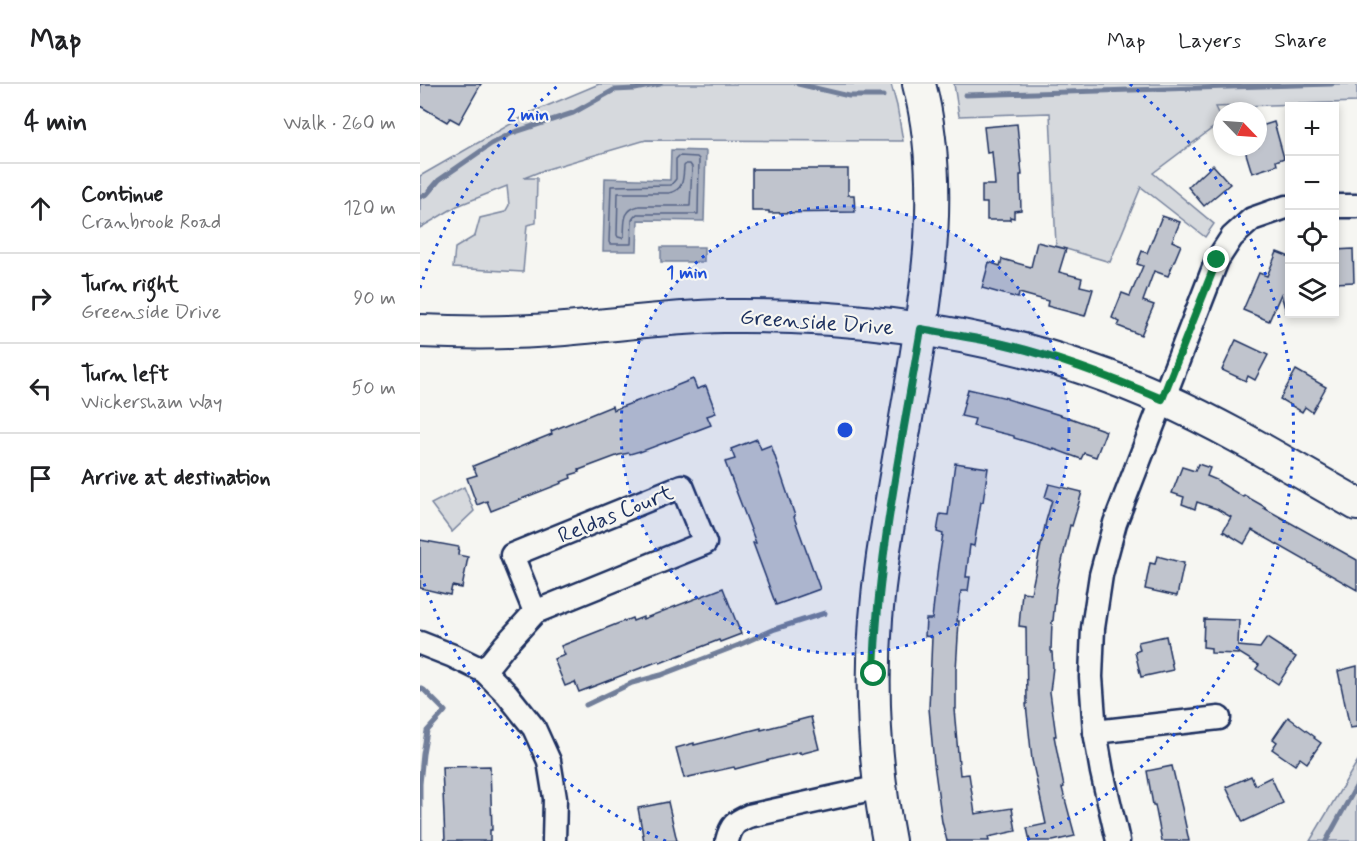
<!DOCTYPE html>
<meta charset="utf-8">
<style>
body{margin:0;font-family:Mynerve,sans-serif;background:#f6f6f6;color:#202124}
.controls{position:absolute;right:18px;top:18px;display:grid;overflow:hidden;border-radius:0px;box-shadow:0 3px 9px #0003}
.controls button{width:54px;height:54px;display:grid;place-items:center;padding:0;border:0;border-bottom:2px solid #e0e0e0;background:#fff;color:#202124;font:30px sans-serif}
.compass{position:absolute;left:793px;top:18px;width:54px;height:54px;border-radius:50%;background:#fff;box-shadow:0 3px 9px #0003;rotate:115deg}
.stop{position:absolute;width:18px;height:18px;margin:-14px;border:4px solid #0b8043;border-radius:50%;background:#fff}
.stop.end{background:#0b8043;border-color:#fff;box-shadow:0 2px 6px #0008}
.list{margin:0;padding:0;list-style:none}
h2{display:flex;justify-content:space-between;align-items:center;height:78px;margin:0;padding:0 24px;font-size:26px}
h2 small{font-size:20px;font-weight:400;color:#757577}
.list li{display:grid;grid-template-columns:39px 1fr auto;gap:18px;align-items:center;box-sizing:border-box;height:90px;padding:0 24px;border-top:2px solid #e0e0e0}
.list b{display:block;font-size:22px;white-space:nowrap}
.list p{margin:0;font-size:20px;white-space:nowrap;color:#757577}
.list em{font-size:20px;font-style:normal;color:#757577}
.icon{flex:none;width:33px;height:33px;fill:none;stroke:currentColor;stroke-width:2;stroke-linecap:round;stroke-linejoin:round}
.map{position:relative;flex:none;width:937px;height:757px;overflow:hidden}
header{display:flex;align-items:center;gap:36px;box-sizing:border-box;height:84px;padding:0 30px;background:#fff;border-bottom:2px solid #e0e0e0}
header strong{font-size:28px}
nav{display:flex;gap:33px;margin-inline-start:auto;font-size:21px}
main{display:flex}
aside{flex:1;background:#fff}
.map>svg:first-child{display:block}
.green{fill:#d6d9dd;stroke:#78849e;stroke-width:1.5}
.water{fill:#abb2c0;stroke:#717e99;stroke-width:1.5}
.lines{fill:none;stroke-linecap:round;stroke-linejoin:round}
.shore{stroke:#556385;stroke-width:1.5}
.stream{stroke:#717e99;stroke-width:5}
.building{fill:#c0c4cd;stroke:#1b2f5e;stroke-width:1.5}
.street-casing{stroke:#1b2f5e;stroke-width:27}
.secondary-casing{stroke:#1b2f5e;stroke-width:36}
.street{stroke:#f6f6f2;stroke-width:22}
.secondary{stroke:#f6f6f2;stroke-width:32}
.route{stroke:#0b8043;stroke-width:8}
.ring{fill:none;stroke:#1d4ed8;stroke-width:3;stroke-dasharray:3 6}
.labels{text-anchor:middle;stroke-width:4.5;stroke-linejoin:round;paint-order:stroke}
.street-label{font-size:22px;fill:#1b2f5e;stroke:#f6f6f2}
.centre{fill:#1d4ed8;stroke:#f6f6f2;stroke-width:3}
.ring-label{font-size:18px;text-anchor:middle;font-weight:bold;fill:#1d4ed8;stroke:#f6f6f2;stroke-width:4.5;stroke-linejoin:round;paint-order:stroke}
</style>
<header>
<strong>Map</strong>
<nav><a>Map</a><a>Layers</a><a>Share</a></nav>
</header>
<main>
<aside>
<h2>4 min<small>Walk · 260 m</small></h2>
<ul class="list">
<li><svg class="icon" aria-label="ahead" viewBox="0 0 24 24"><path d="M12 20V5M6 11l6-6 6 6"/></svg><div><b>Continue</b><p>Cranbrook Road</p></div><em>120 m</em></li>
<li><svg class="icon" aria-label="right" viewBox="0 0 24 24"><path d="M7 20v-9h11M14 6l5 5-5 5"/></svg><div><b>Turn right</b><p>Greenside Drive</p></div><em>90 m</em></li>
<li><svg class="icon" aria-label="left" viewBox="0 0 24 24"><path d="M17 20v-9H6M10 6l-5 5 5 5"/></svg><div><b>Turn left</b><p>Wickersham Way</p></div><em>50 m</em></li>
<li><svg class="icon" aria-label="arrive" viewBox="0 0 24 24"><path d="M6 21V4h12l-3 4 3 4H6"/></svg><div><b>Arrive at destination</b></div></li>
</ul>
</aside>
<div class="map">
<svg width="937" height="757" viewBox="0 0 937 757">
<rect width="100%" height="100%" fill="#f6f6f2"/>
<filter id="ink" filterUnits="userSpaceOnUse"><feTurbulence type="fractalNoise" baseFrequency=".0167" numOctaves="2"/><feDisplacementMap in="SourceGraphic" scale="12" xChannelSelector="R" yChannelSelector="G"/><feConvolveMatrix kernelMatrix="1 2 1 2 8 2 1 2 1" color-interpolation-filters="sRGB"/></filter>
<g filter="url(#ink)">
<g class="green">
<path d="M179,0H471L477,22L483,57L226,56L124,86L104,94H117L116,139L107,141L103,188L33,184L35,164L55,152L60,134L85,128L89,121L87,102L37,122L0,144V92L110,29Z"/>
<path d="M534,0H937V18L795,23L802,37L733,89L794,140L785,153L721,103L690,178L636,162L630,29L539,32Z"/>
<path d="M44,403L54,427L32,448L11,420Z"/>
<path d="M937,678V757H890Z"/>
</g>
<g class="water">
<path d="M251,66L286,67L284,137L218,136L217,167H183L185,94L250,96Z"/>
<rect x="241" y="163" width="43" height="15"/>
</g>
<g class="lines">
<g class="shore">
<path d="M259,72L277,73L279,75L278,130H217L214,133L212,136L211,160H190L189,158L191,102L251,101L256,95V75Z"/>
<path d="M266,80H270L272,83L270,122H219C202,126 205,138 204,152L202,154L198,153L197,151L198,109H249C264,106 263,95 264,82Z"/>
</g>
<g class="stream">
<path d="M378,0L429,12H463"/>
<path d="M545,11L912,0"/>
<path d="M0,113L7,110L19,96L71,60L92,49L153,29L194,6L215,5L240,0"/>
<path d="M0,604L4,606L25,627L7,647L3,670L0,700V757"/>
<path d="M166,621L212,599L241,591L319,561L355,545L405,529"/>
<path d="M906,757L937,701"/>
</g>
</g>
<g class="building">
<path d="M0,0H61L39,39L30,34L27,38L0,22Z"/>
<path d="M854,38L864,74L856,77L857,81L832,89L824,63H838V43Z"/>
<path d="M597,40L602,91H600L601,126L594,127V134L590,133V136H567V119H562V101H575L572,68L567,69L564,43Z"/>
<path d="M793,81L810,100L784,122L768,103L780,91L781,92Z"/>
<path d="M332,85H428V111H434L435,128L349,129V127H332Z"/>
<path d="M742,132L760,138L752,157L761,161L748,192L734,187L723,217L734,221L721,251L698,242L700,238L692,234L702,209L710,212L723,182L717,180L722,167L727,169Z"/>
<path d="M617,158L646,165L639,188L662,194L660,202L673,205L665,232L627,222L628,217L599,209L598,214L562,204L569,178L580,182L582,175L611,183Z"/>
<path d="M933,165L934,198L915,199V166Z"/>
<path d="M857,168L870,173V227L866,228L861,210L849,237L823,226L839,189L847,192Z"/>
<path d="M816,256L848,271L835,296L828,292L826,297L802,286Z"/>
<path d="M876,286L906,303L892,328L885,323L882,328L860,315Z"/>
<path d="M273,295L277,305L286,302L296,329L287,332L291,341L220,368V367L210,370L209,369L199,371L159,386L160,388L150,391L151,394L141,398L142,399L71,427L67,417L57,421L47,394L57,391L53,382L132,350L131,347L192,322L193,326L253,304V303Z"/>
<path d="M548,305L587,314V315L653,335L686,347L676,373L664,369L661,375L634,365V366L594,354V352L553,342L555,335L541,332Z"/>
<path d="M337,355L341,365L351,361L375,432L374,433L400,505L356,521L333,459H336L305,378L315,375L311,365Z"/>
<path d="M535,379L568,384L563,418H561L554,462L550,461L546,493H550L548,507H541L537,537H539L536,586V625H534L540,691L549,690L555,730L592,724L596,747L568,753L569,757H527L522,738L514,680L509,624L512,553L505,552L506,535H512L518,481L523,450L517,448L520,430L528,431Z"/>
<path d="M778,380L790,384L787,392L799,397V398L823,413L824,411L845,423L844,424L937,476V506L832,446L824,460L803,447L811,433L797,425L777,418L775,425L762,420L764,413L752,409L762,383L775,387Z"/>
<path d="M629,400L662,408L652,442L650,441L636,505L633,537H632L631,567L632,568L633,583L630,608L636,652H634L644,703L642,704L655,752L633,757H610L607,744L626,740L612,676L606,620H607L606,543L599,542L602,508L611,509L626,437L632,416L625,413Z"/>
<path d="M0,456L39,463L38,471L48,473L42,504L32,502L30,511L0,504Z"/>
<path d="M737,472L764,479L757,512L725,505L730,479L735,480Z"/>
<path d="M303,504L321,550L300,558L299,556L240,579L239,577L159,608L155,598L145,602L134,575L145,571L141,562L212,534L213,537L223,533V535Z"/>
<path d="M784,535L819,536L818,562L840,564L847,554L876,573L858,600L836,585L839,581L818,568V570L791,569V564L783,563Z"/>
<path d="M746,552L753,586L721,593L715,568L720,566L718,558Z"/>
<path d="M937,582V643L930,644L918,587Z"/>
<path d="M391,633L399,665L380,670V668L315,685L314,683L264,694L256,664L274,659V661L341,644V646Z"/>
<path d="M868,633L895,653L894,654L901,659L887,679L880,674L875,681L852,665L857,658L853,655Z"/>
<path d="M70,682L72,746H70V757H25L22,683Z"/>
<path d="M752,682L762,724L769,757H742L735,721H733L727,687Z"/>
<path d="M831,692L835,701L851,693L863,719L823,738L806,703Z"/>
<path d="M248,718L257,757H224L218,724Z"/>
</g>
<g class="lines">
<g class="street-casing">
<g id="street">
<path d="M914,122H937"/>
<path d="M0,559L33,572L64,587L87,610L114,644L129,677L135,714L134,757"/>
<path d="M64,587L85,561L115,528L285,459L262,402L92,471L115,528"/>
<path d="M675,648L799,634"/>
<path d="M307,757C311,741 315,738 329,732L460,703"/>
<path d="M698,757L682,688L675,648L671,593L673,544L681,491L695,439L797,176L812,153L832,135L866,123H870"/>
</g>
</g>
<g class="secondary-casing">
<g id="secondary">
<path d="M0,247C44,249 88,249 132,246C189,242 246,233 303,232C453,230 605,253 743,315C810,345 873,384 937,420"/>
<path d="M469,757C451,664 449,566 463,472C472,412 483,353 493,293C509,197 524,96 499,0"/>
</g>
</g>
<use href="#street" class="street"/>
<use href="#secondary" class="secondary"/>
</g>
</g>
<g class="lines" filter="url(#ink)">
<path class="route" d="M454,590C457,474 482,359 501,245C528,250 556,254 583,260C638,273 690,293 742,315L797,176"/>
</g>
<circle cx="425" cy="346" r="224" fill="#1d4ed8" fill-opacity=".12"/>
<g class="ring">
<circle cx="425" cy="346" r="224"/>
<path d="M246 757A448 448 0 0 1 0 488M0 204A448 448 0 0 1 140 0M710 0A448 448 0 0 1 604 757"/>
</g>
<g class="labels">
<g class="street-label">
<text transform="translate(397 237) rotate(4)" y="8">Greenside Drive</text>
<text transform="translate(195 429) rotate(-22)" y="8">Reldas Court</text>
</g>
</g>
<circle cx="425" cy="346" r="9" class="centre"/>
<g class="ring-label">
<text x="108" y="36">2 min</text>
<text x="267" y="194">1 min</text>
</g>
</svg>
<div class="controls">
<button>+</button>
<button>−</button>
<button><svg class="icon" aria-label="locate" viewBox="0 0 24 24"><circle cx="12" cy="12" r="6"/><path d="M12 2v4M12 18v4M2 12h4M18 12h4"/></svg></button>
<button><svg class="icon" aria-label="layers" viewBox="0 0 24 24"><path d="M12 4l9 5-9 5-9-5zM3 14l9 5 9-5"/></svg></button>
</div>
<svg class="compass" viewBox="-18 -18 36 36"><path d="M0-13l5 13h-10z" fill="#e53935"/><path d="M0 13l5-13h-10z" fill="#757577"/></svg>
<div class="stop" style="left:454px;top:590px"></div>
<div class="stop end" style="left:797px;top:176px"></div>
</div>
</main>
